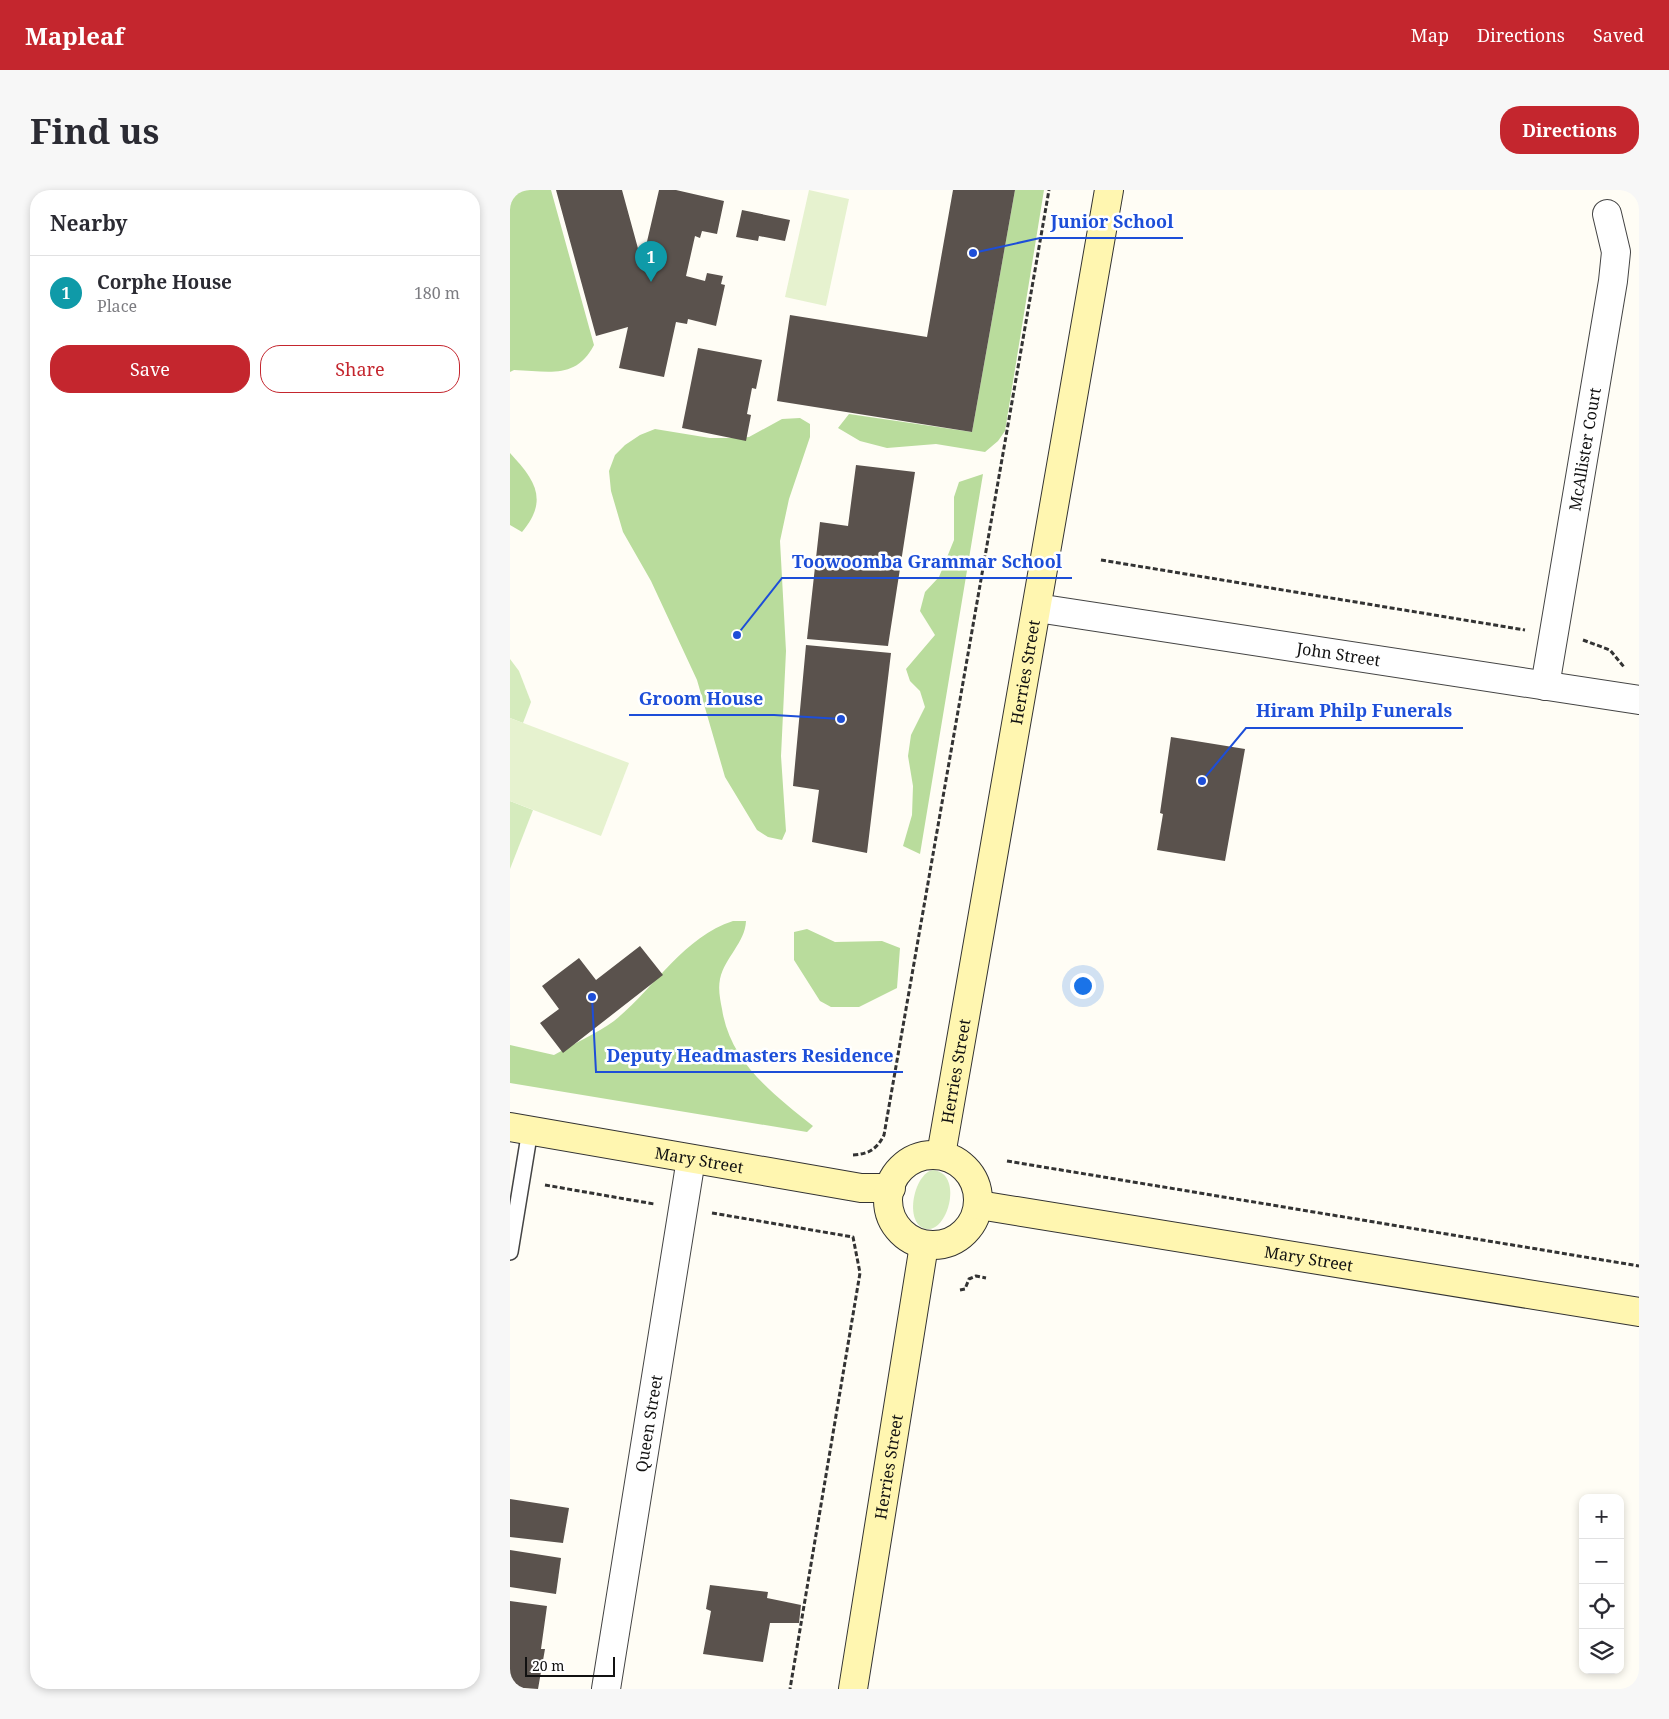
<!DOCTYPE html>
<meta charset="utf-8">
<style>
body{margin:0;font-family:"Noto Serif",serif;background:#f7f7f7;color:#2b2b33}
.controls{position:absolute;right:15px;bottom:15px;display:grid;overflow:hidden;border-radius:10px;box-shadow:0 2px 8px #0003}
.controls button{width:45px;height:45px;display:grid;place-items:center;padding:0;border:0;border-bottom:1px solid #e1e1e2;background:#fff;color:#2b2b33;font:25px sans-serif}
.scale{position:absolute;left:15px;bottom:12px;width:90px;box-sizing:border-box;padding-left:5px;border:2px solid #111;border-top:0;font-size:14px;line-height:18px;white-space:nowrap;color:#111;-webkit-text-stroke:4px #fff;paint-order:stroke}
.you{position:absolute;left:572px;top:795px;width:18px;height:18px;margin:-12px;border:4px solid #fff;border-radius:50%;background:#1a73e8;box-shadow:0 0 0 8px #1a73e833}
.badge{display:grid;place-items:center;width:32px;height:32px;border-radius:50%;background:#c4262e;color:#fff;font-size:16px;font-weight:700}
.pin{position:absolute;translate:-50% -41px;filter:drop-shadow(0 1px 2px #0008)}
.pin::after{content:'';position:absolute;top:26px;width:18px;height:15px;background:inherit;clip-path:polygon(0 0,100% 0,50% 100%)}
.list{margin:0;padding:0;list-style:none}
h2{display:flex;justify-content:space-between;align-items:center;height:65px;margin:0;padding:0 20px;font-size:21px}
h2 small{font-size:16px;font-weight:400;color:#7c7c81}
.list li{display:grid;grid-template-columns:32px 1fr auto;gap:15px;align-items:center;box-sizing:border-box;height:75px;padding:0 20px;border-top:1px solid #e1e1e2}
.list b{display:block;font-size:19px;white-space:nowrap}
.list p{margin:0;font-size:16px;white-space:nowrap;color:#7c7c81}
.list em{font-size:16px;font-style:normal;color:#7c7c81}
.actions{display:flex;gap:10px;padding:15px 20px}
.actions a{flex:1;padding:11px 0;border:1px solid #c4262e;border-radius:20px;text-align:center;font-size:18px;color:#c4262e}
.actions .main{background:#c4262e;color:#fff}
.icon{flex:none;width:28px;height:28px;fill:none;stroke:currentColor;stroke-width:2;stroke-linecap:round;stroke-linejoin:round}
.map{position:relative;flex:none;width:1129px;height:1499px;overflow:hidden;border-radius:20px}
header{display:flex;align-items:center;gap:30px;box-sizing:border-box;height:70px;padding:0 25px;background:#c4262e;color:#fff}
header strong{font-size:24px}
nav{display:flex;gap:28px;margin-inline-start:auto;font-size:18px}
.intro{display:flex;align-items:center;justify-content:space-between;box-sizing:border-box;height:120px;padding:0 30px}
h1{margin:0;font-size:35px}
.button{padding:12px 22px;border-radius:20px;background:#c4262e;color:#fff;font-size:18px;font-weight:700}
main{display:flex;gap:30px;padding:0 30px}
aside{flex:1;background:#fff;border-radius:20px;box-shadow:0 2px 8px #0003}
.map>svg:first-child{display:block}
.green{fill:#d5ebbd}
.forest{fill:#b9dc9c}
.pitch{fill:#e6f2cf}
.building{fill:#5a524d}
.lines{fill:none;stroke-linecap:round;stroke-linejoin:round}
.service-casing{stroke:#444;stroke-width:18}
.minor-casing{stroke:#444;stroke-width:30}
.secondary-casing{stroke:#333;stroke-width:30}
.path{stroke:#333;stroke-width:3;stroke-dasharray:5 2.5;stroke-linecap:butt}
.service{stroke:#fff;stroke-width:15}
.minor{stroke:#fff;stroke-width:28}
.secondary{stroke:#fff6b0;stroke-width:28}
.labels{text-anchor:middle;stroke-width:5;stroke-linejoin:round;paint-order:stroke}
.street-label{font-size:16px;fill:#111;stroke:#fff}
.leader{fill:none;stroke:#1d4ed8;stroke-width:2}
.callout-dot{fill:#1d4ed8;stroke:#fff;stroke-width:2}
.callout-label{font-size:18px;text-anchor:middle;font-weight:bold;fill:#1d4ed8;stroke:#fff;stroke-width:5;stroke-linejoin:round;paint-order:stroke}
</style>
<header>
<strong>Mapleaf</strong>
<nav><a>Map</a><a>Directions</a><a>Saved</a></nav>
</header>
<div class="intro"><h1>Find us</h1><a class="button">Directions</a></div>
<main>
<aside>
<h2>Nearby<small></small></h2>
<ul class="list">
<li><span class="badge" style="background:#0f9aa8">1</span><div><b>Corphe House</b><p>Place</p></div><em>180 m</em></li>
</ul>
<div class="actions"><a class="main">Save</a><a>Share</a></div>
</aside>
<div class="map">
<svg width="1129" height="1499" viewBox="0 0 1129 1499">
<rect width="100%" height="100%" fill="#fffdf5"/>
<g class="green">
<path d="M0,469L9,481L21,512L13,533L0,528Z"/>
<path d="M0,611L23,620L0,679Z"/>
<path d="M423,980C454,983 438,1043 416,1039C393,1034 404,983 423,980Z"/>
</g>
<g class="forest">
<path d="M0,0H41L84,155C66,190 38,181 4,180L0,182Z"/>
<path d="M505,0H534L495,241L488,251L475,262L426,254L377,258L350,251L328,238L339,224L462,242Z"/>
<path d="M290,228L300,234V247L279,309L270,351L276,461L271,566L276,641L272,650L258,647L247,640L215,587L187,490L141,391L113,342L101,301L99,281L105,265L115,255L130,245L145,239L200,248H227L239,247L272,229Z"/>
<path d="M0,263C25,290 39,310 12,342L0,335Z"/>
<path d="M473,284L410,664L393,656L402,625L403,596L398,566L401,545L415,517L410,501L400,491L396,479L425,445L410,421L415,402L429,387L444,350V307L449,292Z"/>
<path d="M223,731H236C235,753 215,767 210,789C208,799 210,809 212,819C220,872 263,904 303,936L297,942L0,893V855L44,865C63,854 86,844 104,831C144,799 173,747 223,731Z"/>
<path d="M297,739L325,752L372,751L390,758L387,798L349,817H321L310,811L284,770V742Z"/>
</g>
<g class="pitch">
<path d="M299,0L339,9L316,116L275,107Z"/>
<path d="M0,528L119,573L91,646L0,611Z"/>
</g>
<g class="building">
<path d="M46,0H112L132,73L149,0H166L214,11L207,44L192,41L190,48L185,46L176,86L195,91L197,83L213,86L211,94L215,95L206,136L178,129L177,134L166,132L154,187L109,178L118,137L86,146Z"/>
<path d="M443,0H505L462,242L267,211L280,125L417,147Z"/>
<path d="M232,20L280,30L275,51L249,46L248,51L226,47Z"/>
<path d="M188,158L252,170L246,199L242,198L237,224L241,225L236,251L172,238Z"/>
<path d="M346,275L405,282L378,456L297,449L310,332L338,336Z"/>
<path d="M296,455L381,463L357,663L302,652L309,600L283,596Z"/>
<path d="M661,547L735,559L715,671L647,660L653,624L650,623Z"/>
<path d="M130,756L153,785L53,863L30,833L49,819L32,796L69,768L86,790Z"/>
<path d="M0,1309L59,1318L53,1353L0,1347Z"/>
<path d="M0,1360L51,1368L46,1404L0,1397Z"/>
<path d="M200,1395L258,1402L257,1408L291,1415L289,1433H260L253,1472L193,1464L201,1421L196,1419Z"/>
<path d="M0,1411L37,1416L31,1459H35L28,1499L0,1497Z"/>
</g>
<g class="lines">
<g class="service-casing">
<path id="service" d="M0,1062L20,940"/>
</g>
<g class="minor-casing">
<g id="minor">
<path id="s1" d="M527,418L1129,510"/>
<path id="s2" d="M1035,496L1103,91L1106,62L1097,24"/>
<path id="s3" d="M96,1499L181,969"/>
</g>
</g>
<g class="secondary-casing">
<g id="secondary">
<path id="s4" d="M0,937L351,998H381"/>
<circle cx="423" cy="1010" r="45"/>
<path id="s5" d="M431,965L599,0"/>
<path id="s6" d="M469,1015L1129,1122"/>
<path id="s7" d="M343,1499L414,1055"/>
</g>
</g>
<g class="path">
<path d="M591,370L1015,440"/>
<path d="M1073,450L1100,460L1114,477"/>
<path d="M343,965C359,964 367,959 374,945L539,0"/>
<path d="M497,971L1129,1076"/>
<path d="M35,995L144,1014"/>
<path d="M202,1023L343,1047L350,1083L280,1499"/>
<path d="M450,1100L455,1099L459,1089L466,1086L476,1088"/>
</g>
<use href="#service" class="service"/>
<use href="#minor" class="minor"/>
<use href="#secondary" class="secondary"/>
</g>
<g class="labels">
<g class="street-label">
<text dy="6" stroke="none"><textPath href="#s2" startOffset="240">McAllister Court</textPath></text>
<text dy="6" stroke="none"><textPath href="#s1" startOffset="305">John Street</textPath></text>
<text dy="6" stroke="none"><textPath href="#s5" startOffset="490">Herries Street</textPath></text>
<text dy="6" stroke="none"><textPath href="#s5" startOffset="85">Herries Street</textPath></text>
<text dy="6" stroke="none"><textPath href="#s4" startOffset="192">Mary Street</textPath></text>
<text dy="6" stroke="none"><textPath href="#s6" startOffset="334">Mary Street</textPath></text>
<text dy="6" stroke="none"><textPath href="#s3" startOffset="269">Queen Street</textPath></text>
<text dy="6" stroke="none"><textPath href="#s7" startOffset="225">Herries Street</textPath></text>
</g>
</g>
<path class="leader" d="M463 63L530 48H673M227 445L272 388H562M331 529L264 525H119M692 591L736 538H953M82 807L86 882H393"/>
<g class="callout-dot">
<circle cx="463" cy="63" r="5"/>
<circle cx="227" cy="445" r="5"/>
<circle cx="331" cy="529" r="5"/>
<circle cx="692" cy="591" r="5"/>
<circle cx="82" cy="807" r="5"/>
</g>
<g class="callout-label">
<text x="602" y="38">Junior School</text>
<text x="417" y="378">Toowoomba Grammar School</text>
<text x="191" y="515">Groom House</text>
<text x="844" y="527">Hiram Philp Funerals</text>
<text x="240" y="872">Deputy Headmasters Residence</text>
</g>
</svg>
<div class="controls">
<button>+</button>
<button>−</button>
<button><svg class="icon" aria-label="locate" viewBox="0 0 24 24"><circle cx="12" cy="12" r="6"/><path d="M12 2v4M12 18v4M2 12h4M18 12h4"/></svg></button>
<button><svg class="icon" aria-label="layers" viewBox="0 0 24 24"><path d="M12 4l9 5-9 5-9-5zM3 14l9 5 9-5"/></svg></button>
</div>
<div class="scale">20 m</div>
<div class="you"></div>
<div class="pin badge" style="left:141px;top:92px;background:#0f9aa8">1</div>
</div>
</main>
